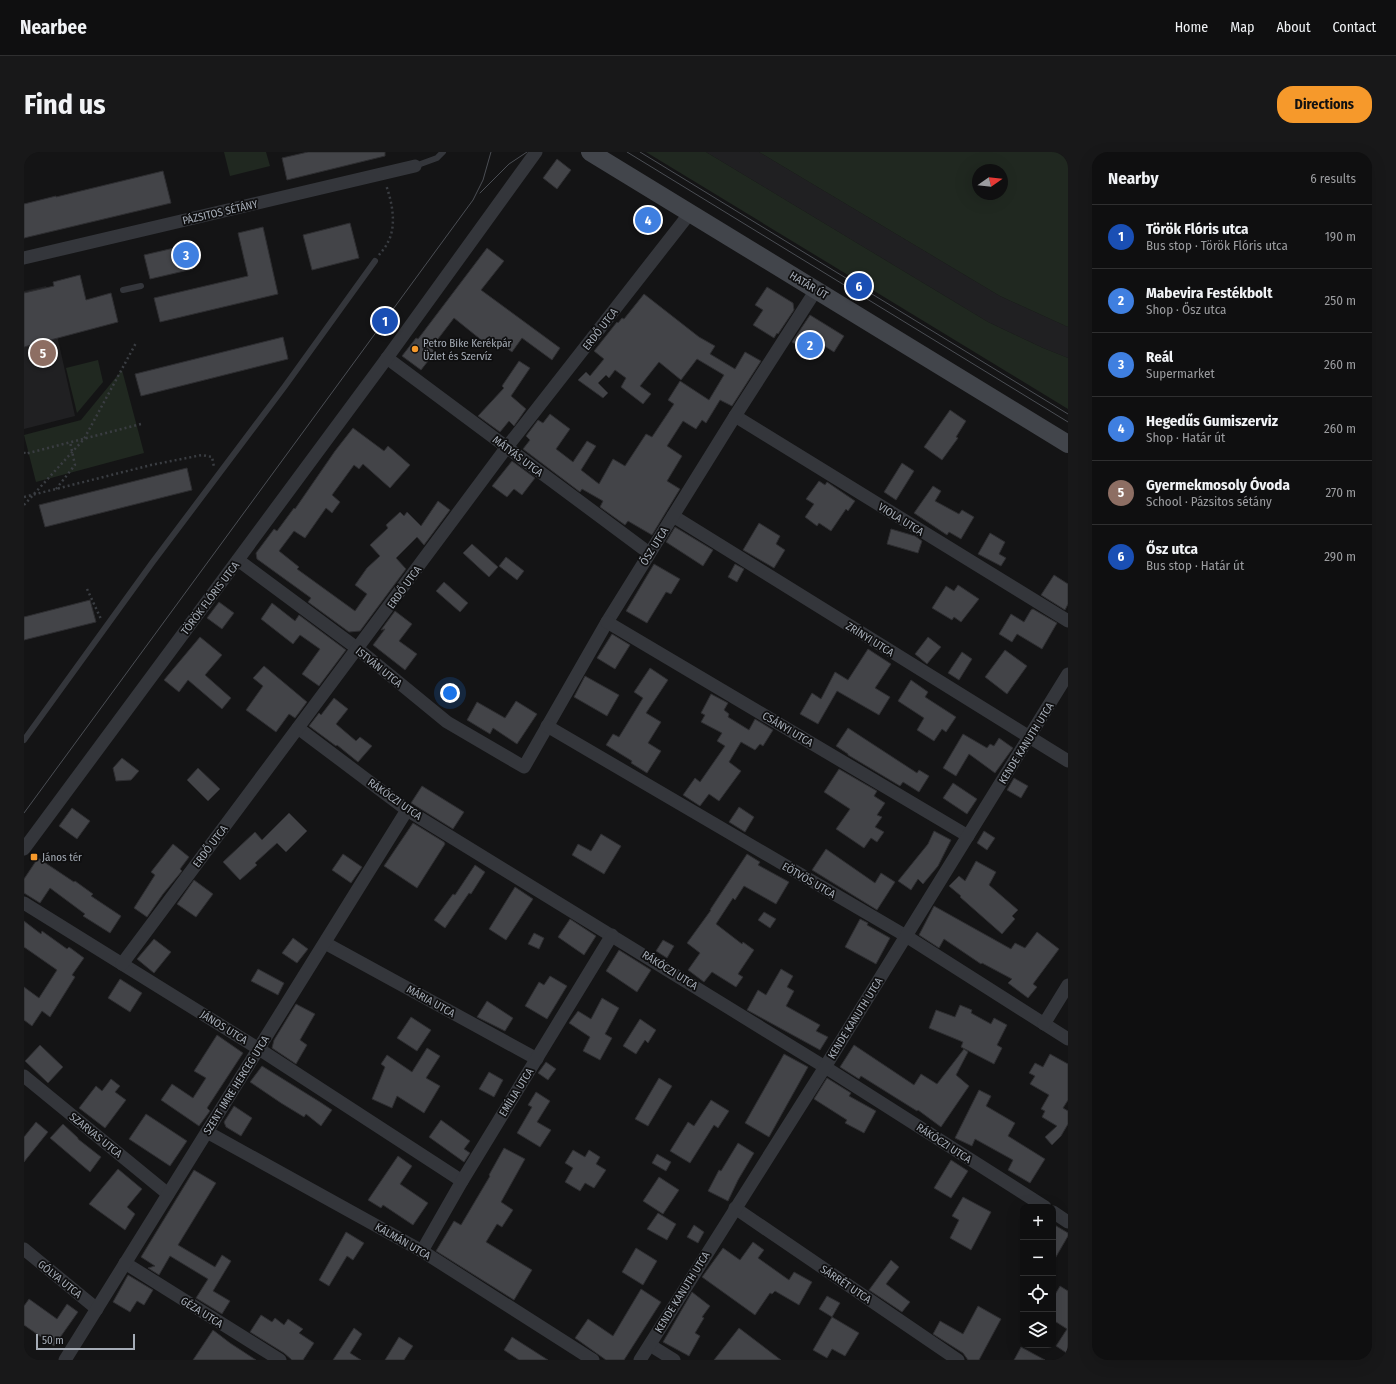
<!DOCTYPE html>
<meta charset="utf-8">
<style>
body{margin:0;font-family:"Fira Sans Condensed",sans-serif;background:#181819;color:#f1f3f6}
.controls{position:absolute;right:12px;bottom:12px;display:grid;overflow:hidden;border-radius:8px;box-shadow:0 4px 16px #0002}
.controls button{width:36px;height:36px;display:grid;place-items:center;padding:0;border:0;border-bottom:1px solid #2f2f30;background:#0f0f10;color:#f1f3f6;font:20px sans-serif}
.compass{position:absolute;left:948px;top:12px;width:36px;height:36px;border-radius:50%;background:#0f0f10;box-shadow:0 4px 16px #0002;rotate:76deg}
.scale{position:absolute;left:12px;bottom:10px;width:99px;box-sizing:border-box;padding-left:4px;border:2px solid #a5acb6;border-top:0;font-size:11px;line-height:14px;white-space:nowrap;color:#a5acb6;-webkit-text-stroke:3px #0f0f10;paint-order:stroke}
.you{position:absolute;left:426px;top:541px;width:14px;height:14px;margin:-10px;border:3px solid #fff;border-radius:50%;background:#1a73e8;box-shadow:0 0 0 6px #1a73e833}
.badge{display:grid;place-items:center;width:26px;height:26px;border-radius:50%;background:#f6992b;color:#fff;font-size:13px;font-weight:700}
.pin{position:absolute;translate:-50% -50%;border:2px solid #fff;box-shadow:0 1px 4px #0006}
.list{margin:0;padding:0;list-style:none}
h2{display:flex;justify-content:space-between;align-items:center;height:52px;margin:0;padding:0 16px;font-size:17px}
h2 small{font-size:13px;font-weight:400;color:#9b9c9f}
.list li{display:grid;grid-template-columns:26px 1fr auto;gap:12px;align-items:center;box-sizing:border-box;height:64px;padding:0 16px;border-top:1px solid #2f2f30}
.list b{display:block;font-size:15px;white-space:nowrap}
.list p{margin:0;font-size:13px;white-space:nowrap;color:#9b9c9f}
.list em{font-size:13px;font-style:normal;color:#9b9c9f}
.icon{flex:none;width:22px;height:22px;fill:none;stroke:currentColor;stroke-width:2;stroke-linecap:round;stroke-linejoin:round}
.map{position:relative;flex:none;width:1044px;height:1208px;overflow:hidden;border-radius:16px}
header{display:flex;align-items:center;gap:24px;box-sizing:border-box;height:56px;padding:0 20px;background:#0f0f10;border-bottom:1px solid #2f2f30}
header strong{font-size:19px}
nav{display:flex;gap:22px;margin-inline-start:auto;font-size:14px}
.intro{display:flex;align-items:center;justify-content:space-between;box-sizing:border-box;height:96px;padding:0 24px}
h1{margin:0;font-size:28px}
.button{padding:10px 18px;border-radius:16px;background:#f6992b;color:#111;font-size:14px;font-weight:700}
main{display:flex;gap:24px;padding:0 24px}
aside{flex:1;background:#0f0f10;border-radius:16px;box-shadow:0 4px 16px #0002}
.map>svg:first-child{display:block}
.built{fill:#202022}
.green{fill:#202820;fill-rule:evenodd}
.building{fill:#434448;stroke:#2e2e31}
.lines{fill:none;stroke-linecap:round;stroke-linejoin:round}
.path{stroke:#3a3d42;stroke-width:2.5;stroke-dasharray:2 3;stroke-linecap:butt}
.service{stroke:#34363b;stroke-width:6}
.minor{stroke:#34363b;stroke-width:13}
.secondary{stroke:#42454b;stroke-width:18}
.tram{stroke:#4b4e54;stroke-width:1}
.poi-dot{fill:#f6992b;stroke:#0f0f10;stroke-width:1.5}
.labels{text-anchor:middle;stroke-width:3.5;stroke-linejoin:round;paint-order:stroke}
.street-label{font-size:11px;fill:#a5acb6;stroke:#0f0f10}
.poi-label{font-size:11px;fill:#a5acb6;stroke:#0f0f10;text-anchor:start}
</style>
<header>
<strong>Nearbee</strong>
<nav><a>Home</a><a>Map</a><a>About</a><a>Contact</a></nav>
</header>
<div class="intro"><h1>Find us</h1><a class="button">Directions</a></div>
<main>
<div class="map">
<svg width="1044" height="1208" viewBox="0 0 1044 1208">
<rect width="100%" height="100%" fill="#141415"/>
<g class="built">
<path d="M682,0H735L976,144L1044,175V206L1019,196L964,170Z"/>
<path d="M22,134L51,264L0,277V139Z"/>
</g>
<g class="green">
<path d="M200,0H242L246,14L206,24Z"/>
<path d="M622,0H682L964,170L1019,196L1044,206V257Z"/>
<path d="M735,0H1044V175L976,144ZM954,18H978V42H954Z"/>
<path d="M74,208L79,230L53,261L42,216Z"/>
<path d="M98,218L120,301L12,330L0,283L57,268Z"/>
</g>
<g class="building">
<path d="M284,0H361V4L263,28L258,6Z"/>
<path d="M533,7L547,18L533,37L519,26Z"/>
<path d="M139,19L147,51L0,86V52L32,44V45Z"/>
<path d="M326,71L335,106L288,118L279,83Z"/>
<path d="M239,75L254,142L136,170L130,146L224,124L214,81Z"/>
<path d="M163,93L169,117L126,127L120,103Z"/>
<path d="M463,96L480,109L457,138L536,196L528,208L498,186L488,200L471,188L466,195L430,166L407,196L411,200L397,218L378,204L392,186L394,187Z"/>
<path d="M56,123L62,148L87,141L94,170L0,195V141L30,134L29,130Z"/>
<path d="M743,135L769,151L770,158L754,182L753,181L750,186L729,173L739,158L731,153Z"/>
<path d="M620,142L675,185L691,194L686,202L711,217L721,200L737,209L708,254L696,248L682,271L678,268L672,277L659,269L643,294L658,304L643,329L656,337L628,383L604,369L601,373L576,355L579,349L558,337L556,340L499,297L506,288L502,284L514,268L519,271L526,262L546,277L532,297L549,310L563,289L572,294L557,318L575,332L589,307L601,314L622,282L628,285L650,252L644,248L656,229L685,248L700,223L673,207L657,228L635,210L616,234L627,242L619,252L597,235L602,226L591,218L585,226L582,223L574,231L584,241L579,246L554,228L562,220L566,224L580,207L570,199L593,170L594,171L598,166L600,167Z"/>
<path d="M786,163L820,184L810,200L794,190L787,202L768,190Z"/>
<path d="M259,185L264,207L117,244L111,222Z"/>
<path d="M495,209L506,216L487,244L502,257L490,274L485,269L476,280L454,264L480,236L478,234Z"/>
<path d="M926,258L942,269L932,285L934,286L918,308L900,295Z"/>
<path d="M329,276L360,299L364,294L386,313L366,336L339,312L335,317L330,313L308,343L316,350L308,361L302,356L281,386L270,379L255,399L275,415L273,417L331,459L343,442L331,433L343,416L356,404L346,393L364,376L362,373L376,360L380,364L383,360L397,374L414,349L426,358L400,393L393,385L372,406L382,417L336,479L325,480L284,450L287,446L233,407L232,401L250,377L253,379L270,356L271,357L311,299Z"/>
<path d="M488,309L511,326L498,343L490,337L483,345L468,334Z"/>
<path d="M878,311L890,319L872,348L860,340Z"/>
<path d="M163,316L168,338L21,375L15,353Z"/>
<path d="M795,329L801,333L803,330L831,349L824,359L822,357L807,379L795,371L793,374L781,365L790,352L782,347Z"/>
<path d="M909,334L917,339L911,349L935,362L938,358L950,365L937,387L925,380L923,383L890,361Z"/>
<path d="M735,371L756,384L752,392L761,398L750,416L719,398Z"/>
<path d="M651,375L689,398L679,414L642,390Z"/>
<path d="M867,377L891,384L898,389L894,401L863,392Z"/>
<path d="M966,381L981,390L975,402L982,406L977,414L954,402Z"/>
<path d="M448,392L474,415L465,425L439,401Z"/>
<path d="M482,405L500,419L493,428L475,414Z"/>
<path d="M630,412L656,427L647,442L642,440L623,471L602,459Z"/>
<path d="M711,412L720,417L713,430L704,425Z"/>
<path d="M1030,423L1044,432V452L1041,458L1017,443Z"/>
<path d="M420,430L444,451L436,460L412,439Z"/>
<path d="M934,433L955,447L937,470L930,465L928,468L908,456L922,434L930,439Z"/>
<path d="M66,448L72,470L0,488V465Z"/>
<path d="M195,450L210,461L198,477L183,466Z"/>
<path d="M248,451L271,469L275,463L322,498L295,534L278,522L296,497L276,483L269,492L237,467Z"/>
<path d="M1009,457L1033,471L1018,497L993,482L988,490L975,482L987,462L1000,470L1007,458Z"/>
<path d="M371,459L388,472L375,489L393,502L381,518L349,493L361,477L357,478Z"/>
<path d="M588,482L606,493L591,517L573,506Z"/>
<path d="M176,485L198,503L181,523L207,546L198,557L164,528L155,540L140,528Z"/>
<path d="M904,485L917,495L903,512L891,502Z"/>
<path d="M844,497L867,512L851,536L866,545L855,563L813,539L794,572L776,562L788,541L797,547L811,520L824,528Z"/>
<path d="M981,498L1003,514L983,542L961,525Z"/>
<path d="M938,500L948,507L935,528L924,521Z"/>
<path d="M240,514L283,550L271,566L265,562L252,580L222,558L239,534L229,526Z"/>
<path d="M626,516L644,528L622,561L637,570L624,591L637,599L623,621L607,611L608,609L582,593L589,582L595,585L619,546L610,540Z"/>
<path d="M561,524L595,543L583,564L550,545Z"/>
<path d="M887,528L904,540L901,545L932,565L922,580L918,577L910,589L893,578L900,566L874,549Z"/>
<path d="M687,542L704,551L700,558L705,562L704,565L725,578L731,567L749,578L739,594L736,592L731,598L717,590L705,610L717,619L695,649L685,642L676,654L659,643L671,626L676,630L701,594L693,589L698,581L677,570L681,563L677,561Z"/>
<path d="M310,546L324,557L312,572L332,589L336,585L348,594L334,610L313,593L312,594L285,574L295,561L297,563Z"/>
<path d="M492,549L513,562L493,592L469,576L466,582L443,568L453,550L481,566Z"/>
<path d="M824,576L893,621L895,618L905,624L895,640L879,630L876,634L824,603V602L812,594Z"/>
<path d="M939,582L963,596L966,592L970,594L975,586L989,596L971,621L945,602L932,624L919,616Z"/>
<path d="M98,606L115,619L107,628L92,629L89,616Z"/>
<path d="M174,616L196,637L184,649L163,628Z"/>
<path d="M815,617L853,639L850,644L861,651L853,663L858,665L851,675L860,680L853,690L847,686L840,696L812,677L826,657L800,640Z"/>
<path d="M990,626L1004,634L997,646L983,638Z"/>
<path d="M929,631L953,647L943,662L919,646Z"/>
<path d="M398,634L440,660L429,677L387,651Z"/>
<path d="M715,655L730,665L721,680L705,670Z"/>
<path d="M48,656L66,669L53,687L35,674Z"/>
<path d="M265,661L283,679L262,700L253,691L231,711L233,713L216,728L199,710L231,680L238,688Z"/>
<path d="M389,671L420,690L421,692L393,736L360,714Z"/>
<path d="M910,679L927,688L914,714L899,732L894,727L887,738L874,729L904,692Z"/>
<path d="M960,679L971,686L963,698L953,691Z"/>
<path d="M577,682L597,694L580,722L548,703L554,692L567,699Z"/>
<path d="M149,692L165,705L156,717L158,719L139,742L123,765L110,756L131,723L127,720Z"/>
<path d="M802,697L851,731L857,721L871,730L853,758L788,718Z"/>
<path d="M319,702L338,715L327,731L308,718Z"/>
<path d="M723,702L736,710L734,713L765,730L752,752L720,734L711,748L709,746L692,772L718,792L719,790L730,798L714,822L719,825L712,835L688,820L680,830L664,818L676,801L663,791L687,758H686Z"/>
<path d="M14,706L50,730L51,729L69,742L67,744L97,764L86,781L59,764L61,762L26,736L16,751L0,741V727Z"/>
<path d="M952,709L972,720L965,733L994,758L988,764L991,767L978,782L936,745L937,744L925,734L935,724L941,729Z"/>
<path d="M451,713L461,720L447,742L445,741L421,776L410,768L429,742L431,743Z"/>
<path d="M170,728L189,742L172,765L153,752Z"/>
<path d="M491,735L509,747L482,788L465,777Z"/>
<path d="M910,754L987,797L991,791L1001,796L1013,780L1035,797L1009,832L1013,835L1004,846L984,831L988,827L958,811L957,812L920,787L915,796L895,783Z"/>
<path d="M740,760L752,767L746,776L734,768Z"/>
<path d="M546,767L572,784L560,803L534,785Z"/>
<path d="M836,767L844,771L843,773L866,786L852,812L821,795Z"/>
<path d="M0,769L17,782L18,779L43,797L45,795L60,806L48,823L51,825L26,865L18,859L8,874L0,868V835L15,846L33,818L0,795Z"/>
<path d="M510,781L520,786L515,797L504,792Z"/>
<path d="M269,786L284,797L273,811L258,801Z"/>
<path d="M130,787L147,800L130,821L113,807Z"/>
<path d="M639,788L650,794L643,806L632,799Z"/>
<path d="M595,798L627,818L613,840L582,819Z"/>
<path d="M234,817L260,831L254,843L227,829Z"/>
<path d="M757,817L769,824L763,835L770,839L762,854L796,873L792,879L804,885L796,898L723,858L734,838L742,843Z"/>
<path d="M526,824L543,834L523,867L501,854L515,830L520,833Z"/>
<path d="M96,827L118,841L106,860L84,846Z"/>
<path d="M578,846L595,856L581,882L588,886L576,908L559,899L566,885L545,871L554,859L567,867Z"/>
<path d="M463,849L489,866L481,879L453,865Z"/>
<path d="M272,852L291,862L276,888L283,893L272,912L248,896L250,888Z"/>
<path d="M936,853L948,858L947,861L967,872L970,866L983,873L973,893L978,896L970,912L937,895L939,890L905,876L912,858L931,865Z"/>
<path d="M387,865L407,878L393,899L373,886Z"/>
<path d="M616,867L632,878L624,891L621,888L612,902L599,894Z"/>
<path d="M193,883L219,901L183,956L186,959L175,974L137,948L148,932L169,946L182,926L170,919Z"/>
<path d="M16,893L39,915L24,931L1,909Z"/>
<path d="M830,893L890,933L897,922L913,932L940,897L944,900L932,923L945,934L917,975L894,958L893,959L837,924L835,927L816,915Z"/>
<path d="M403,896L416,904L402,926L416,934L400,961L373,944L368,956L348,947L361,915L357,912L363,903L388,920Z"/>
<path d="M760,902L784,915L745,985L721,971Z"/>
<path d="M1026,902L1044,912V948L1039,956L1044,959V972L1037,984L1028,993L1021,985L1033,974L1018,965L1021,959L1017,957L1025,943L1006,932L1011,924L1005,921L1011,911L1019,915Z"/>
<path d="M522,910L532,917L524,928L514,921Z"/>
<path d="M238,914L296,950L308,958L297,974L282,962L280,965L257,951L226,930Z"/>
<path d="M465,920L479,928L470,945L455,937Z"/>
<path d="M635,926L648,934L624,974L611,967Z"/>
<path d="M803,926L827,941L825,944L852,959L840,981L821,971L823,968L790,947Z"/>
<path d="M87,927L96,934L91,940L102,948L81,976L55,956L72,934L78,939Z"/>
<path d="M955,938L967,944L962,954L991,971L984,984L1021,1007L1006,1031L984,1018L989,1008L951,987L948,994L931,986Z"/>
<path d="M512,940L526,949L513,970L527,978L516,995L493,981L508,955L504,953Z"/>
<path d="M687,948L705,959L694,976L690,973L666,1011L646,999L664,970L670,974Z"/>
<path d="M210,954L228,966L217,984L202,975L200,970Z"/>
<path d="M122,962L163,989L146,1014L105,987Z"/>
<path d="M417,968L446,989L440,997L446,1001L440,1010L405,985Z"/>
<path d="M12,970L24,980L0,1010V985Z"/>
<path d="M39,972L54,986V987L77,1005L66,1020L26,986Z"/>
<path d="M714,991L730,1001L714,1028L704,1049L684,1039L695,1018L697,1019Z"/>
<path d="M480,996L501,1007L477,1050L489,1058L478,1075L473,1072L462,1090L508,1118L490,1148L412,1099L430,1069L437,1073L466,1024L465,1023Z"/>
<path d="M549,998L561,1005L565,998L576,1005L572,1012L582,1018L570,1036L561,1031L556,1039L541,1030L549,1016L541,1011Z"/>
<path d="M633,1002L647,1010L642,1019L628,1011Z"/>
<path d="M374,1004L388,1014L376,1032L404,1051L389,1073L359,1053L357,1056L344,1048Z"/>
<path d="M927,1008L944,1019L927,1046L910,1036Z"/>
<path d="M94,1017L118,1037L103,1055L111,1062L101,1078L65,1052Z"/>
<path d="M170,1018L192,1031L154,1093L191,1115L198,1103L207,1109L189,1139L206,1149L198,1162L172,1146L184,1127L146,1104L135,1123L124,1116L131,1114L117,1105Z"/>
<path d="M635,1025L655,1038L639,1062L619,1049Z"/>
<path d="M939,1045L967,1060L947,1098L926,1086L935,1068L928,1064Z"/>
<path d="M634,1061L652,1072L643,1088L623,1077Z"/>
<path d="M1029,1072L1044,1081V1084L1029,1110Z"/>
<path d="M670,1073L680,1080L674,1091L663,1085Z"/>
<path d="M322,1080L340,1091L329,1108L323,1104L305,1134L295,1128Z"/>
<path d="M729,1090L740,1098L734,1106L765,1128L770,1120L788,1130L775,1153L751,1139L748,1142L746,1141L731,1163L678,1125L699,1096L716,1108Z"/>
<path d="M612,1096L633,1109L619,1133L598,1120Z"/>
<path d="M867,1108L875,1115L862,1132L886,1150L878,1160L845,1138Z"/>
<path d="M104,1123L129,1138L120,1153L113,1149L106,1160L89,1150Z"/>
<path d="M1036,1134L1044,1139V1202L1032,1194L1043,1177L1029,1168V1146Z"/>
<path d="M617,1137L637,1150L600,1208H582L551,1186L564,1167L589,1184Z"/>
<path d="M668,1140L686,1154L678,1165L680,1166L671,1181L676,1184L665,1204L639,1190Z"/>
<path d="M803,1144L816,1151L808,1165L795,1157Z"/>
<path d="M5,1147L33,1167L43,1152L54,1160L30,1194L0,1173V1154Z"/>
<path d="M954,1154L977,1167L955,1208H944L939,1201L909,1182L916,1169L939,1182Z"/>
<path d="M237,1163L248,1170L251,1166L260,1173L264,1167L279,1177L275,1181L290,1191L279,1208H268L260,1201L226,1180Z"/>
<path d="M808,1165L835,1181L821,1204L808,1197L803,1206L789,1198Z"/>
<path d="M330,1176L338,1182L326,1201L337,1208H309Z"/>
<path d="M715,1176L757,1208H690Z"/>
<path d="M189,1178L206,1191L232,1208H169Z"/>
<path d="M375,1185L389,1194L380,1208H361Z"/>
<path d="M488,1185L524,1208H495L480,1198Z"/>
<path d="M997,1195L1021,1208H990Z"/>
</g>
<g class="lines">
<g class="path">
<path d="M355,103C358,99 362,95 364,90C373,73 368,50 362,33"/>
<path d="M0,300L1,302L117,272"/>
<path d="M32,337L51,313L46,290"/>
<path d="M0,345L127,313L178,303L188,305L190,315"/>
<path d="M0,353L60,287L112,191"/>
<path d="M63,437L77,467"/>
</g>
<g class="service">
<path d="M391,14L413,6L419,0"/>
<path d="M99,138L117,134"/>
<path d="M0,588L128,411L261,234L351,109"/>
</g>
<g class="minor">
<path d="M0,106L391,14"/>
<path d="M363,206L625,401"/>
<path d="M711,264L1044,469"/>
<path d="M649,364L1044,609"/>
<path d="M214,408L334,497L423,570L500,615L583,470L711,264L792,138"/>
<path d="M583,470L944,684"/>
<path d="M523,574L882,784L1044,887"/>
<path d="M274,576L383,658L801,915L1021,1055"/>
<path d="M0,697L363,206L512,0"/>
<path d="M0,751L235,897L438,1029"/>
<path d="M301,791L513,907"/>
<path d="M98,812L483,295L666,61"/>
<path d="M1020,872L1044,833"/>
<path d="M0,924L144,1042"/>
<path d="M183,980L398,1099L569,1208"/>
<path d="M711,1056L934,1208"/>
<path d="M1029,1060L1044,1070"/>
<path d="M0,1097L73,1157"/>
<path d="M398,1099L438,1029L588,783"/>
<path d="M101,1111L256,1208"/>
<path d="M626,1193L650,1208"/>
<path d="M41,1208L383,658"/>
<path d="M616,1208L801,915L1044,522"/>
</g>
<path class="secondary" d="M566,0L1044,292"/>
<g class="tram">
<path d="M603,0L1044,270"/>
<path d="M616,0L1044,262"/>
<path d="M456,41L485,12L503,0"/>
<path d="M0,661L449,48L459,28L467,0"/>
</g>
</g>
<g class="poi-dot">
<circle cx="391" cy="197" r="4"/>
<rect x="6" y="701" width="8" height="8" rx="2"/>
</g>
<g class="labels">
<g class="street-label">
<text transform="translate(196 60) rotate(-13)" y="4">PÁZSITOS SÉTÁNY</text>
<text transform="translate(785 133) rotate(31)" y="4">HATÁR ÚT</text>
<text transform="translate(576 177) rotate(-52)" y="4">ERDŐ UTCA</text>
<text transform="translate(494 304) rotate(37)" y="4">MÁTYÁS UTCA</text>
<text transform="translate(877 367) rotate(32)" y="4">VIOLA UTCA</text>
<text transform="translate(630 394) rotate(-58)" y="4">ŐSZ UTCA</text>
<text transform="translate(380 435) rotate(-54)" y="4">ERDŐ UTCA</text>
<text transform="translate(186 446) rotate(-53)" y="4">TÖRÖK FLÓRIS UTCA</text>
<text transform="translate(846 487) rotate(32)" y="4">ZRÍNYI UTCA</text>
<text transform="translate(355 515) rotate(39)" y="4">ISTVÁN UTCA</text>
<text transform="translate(764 577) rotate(31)" y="4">CSÁNYI UTCA</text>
<text transform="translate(1002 591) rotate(-58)" y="4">KENDE KANUTH UTCA</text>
<text transform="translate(371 647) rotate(35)" y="4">RÁKÓCZI UTCA</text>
<text transform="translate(186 694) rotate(-53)" y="4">ERDŐ UTCA</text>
<text transform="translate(785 728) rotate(30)" y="4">EÖTVÖS UTCA</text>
<text transform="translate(646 818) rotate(32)" y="4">RÁKÓCZI UTCA</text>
<text transform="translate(407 849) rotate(29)" y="4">MÁRIA UTCA</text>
<text transform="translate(831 866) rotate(-58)" y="4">KENDE KANUTH UTCA</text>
<text transform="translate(200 875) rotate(32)" y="4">JÁNOS UTCA</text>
<text transform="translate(212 933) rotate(-58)" y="4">SZENT IMRE HERCEG UTCA</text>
<text transform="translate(492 940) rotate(-58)" y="4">EMÍLIA UTCA</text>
<text transform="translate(72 983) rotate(39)" y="4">SZARVAS UTCA</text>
<text transform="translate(920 991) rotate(33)" y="4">RÁKÓCZI UTCA</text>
<text transform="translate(379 1089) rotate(30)" y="4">KÁLMÁN UTCA</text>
<text transform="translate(36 1127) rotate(39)" y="4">GÓLYA UTCA</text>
<text transform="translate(822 1132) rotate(34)" y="4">SÁRRÉT UTCA</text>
<text transform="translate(658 1140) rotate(-58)" y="4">KENDE KANUTH UTCA</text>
<text transform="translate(178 1160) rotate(32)" y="4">GÉZA UTCA</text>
</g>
<g class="poi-label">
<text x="399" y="195">Petro Bike Kerékpár<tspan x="399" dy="13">Üzlet és Szervíz</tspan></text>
<text x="18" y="709">János tér</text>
</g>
</g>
</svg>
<div class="controls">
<button>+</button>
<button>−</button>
<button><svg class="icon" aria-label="locate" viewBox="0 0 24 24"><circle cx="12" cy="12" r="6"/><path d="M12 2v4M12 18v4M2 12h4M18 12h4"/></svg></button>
<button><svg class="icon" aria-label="layers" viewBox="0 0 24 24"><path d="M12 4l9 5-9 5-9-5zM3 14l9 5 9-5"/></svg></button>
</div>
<svg class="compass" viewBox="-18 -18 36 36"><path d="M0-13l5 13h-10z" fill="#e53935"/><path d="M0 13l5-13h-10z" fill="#9b9c9f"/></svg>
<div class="scale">50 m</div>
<div class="you"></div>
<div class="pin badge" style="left:361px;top:169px;background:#1a4fb4">1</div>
<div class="pin badge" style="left:786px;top:193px;background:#3f7fe0">2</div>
<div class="pin badge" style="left:162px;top:103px;background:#3f7fe0">3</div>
<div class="pin badge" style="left:624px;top:68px;background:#3f7fe0">4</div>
<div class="pin badge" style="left:19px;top:201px;background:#8d6e63">5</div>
<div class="pin badge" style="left:835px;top:134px;background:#1a4fb4">6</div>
</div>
<aside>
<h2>Nearby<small>6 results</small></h2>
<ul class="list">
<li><span class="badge" style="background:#1a4fb4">1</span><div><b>Török Flóris utca</b><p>Bus stop · Török Flóris utca</p></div><em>190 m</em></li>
<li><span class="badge" style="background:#3f7fe0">2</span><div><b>Mabevira Festékbolt</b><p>Shop · Ősz utca</p></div><em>250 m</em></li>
<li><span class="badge" style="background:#3f7fe0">3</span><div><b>Reál</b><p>Supermarket</p></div><em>260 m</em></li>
<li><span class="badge" style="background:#3f7fe0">4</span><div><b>Hegedűs Gumiszerviz</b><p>Shop · Határ út</p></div><em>260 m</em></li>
<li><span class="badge" style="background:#8d6e63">5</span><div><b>Gyermekmosoly Óvoda</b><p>School · Pázsitos sétány</p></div><em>270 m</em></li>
<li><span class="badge" style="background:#1a4fb4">6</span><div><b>Ősz utca</b><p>Bus stop · Határ út</p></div><em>290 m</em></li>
</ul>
</aside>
</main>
